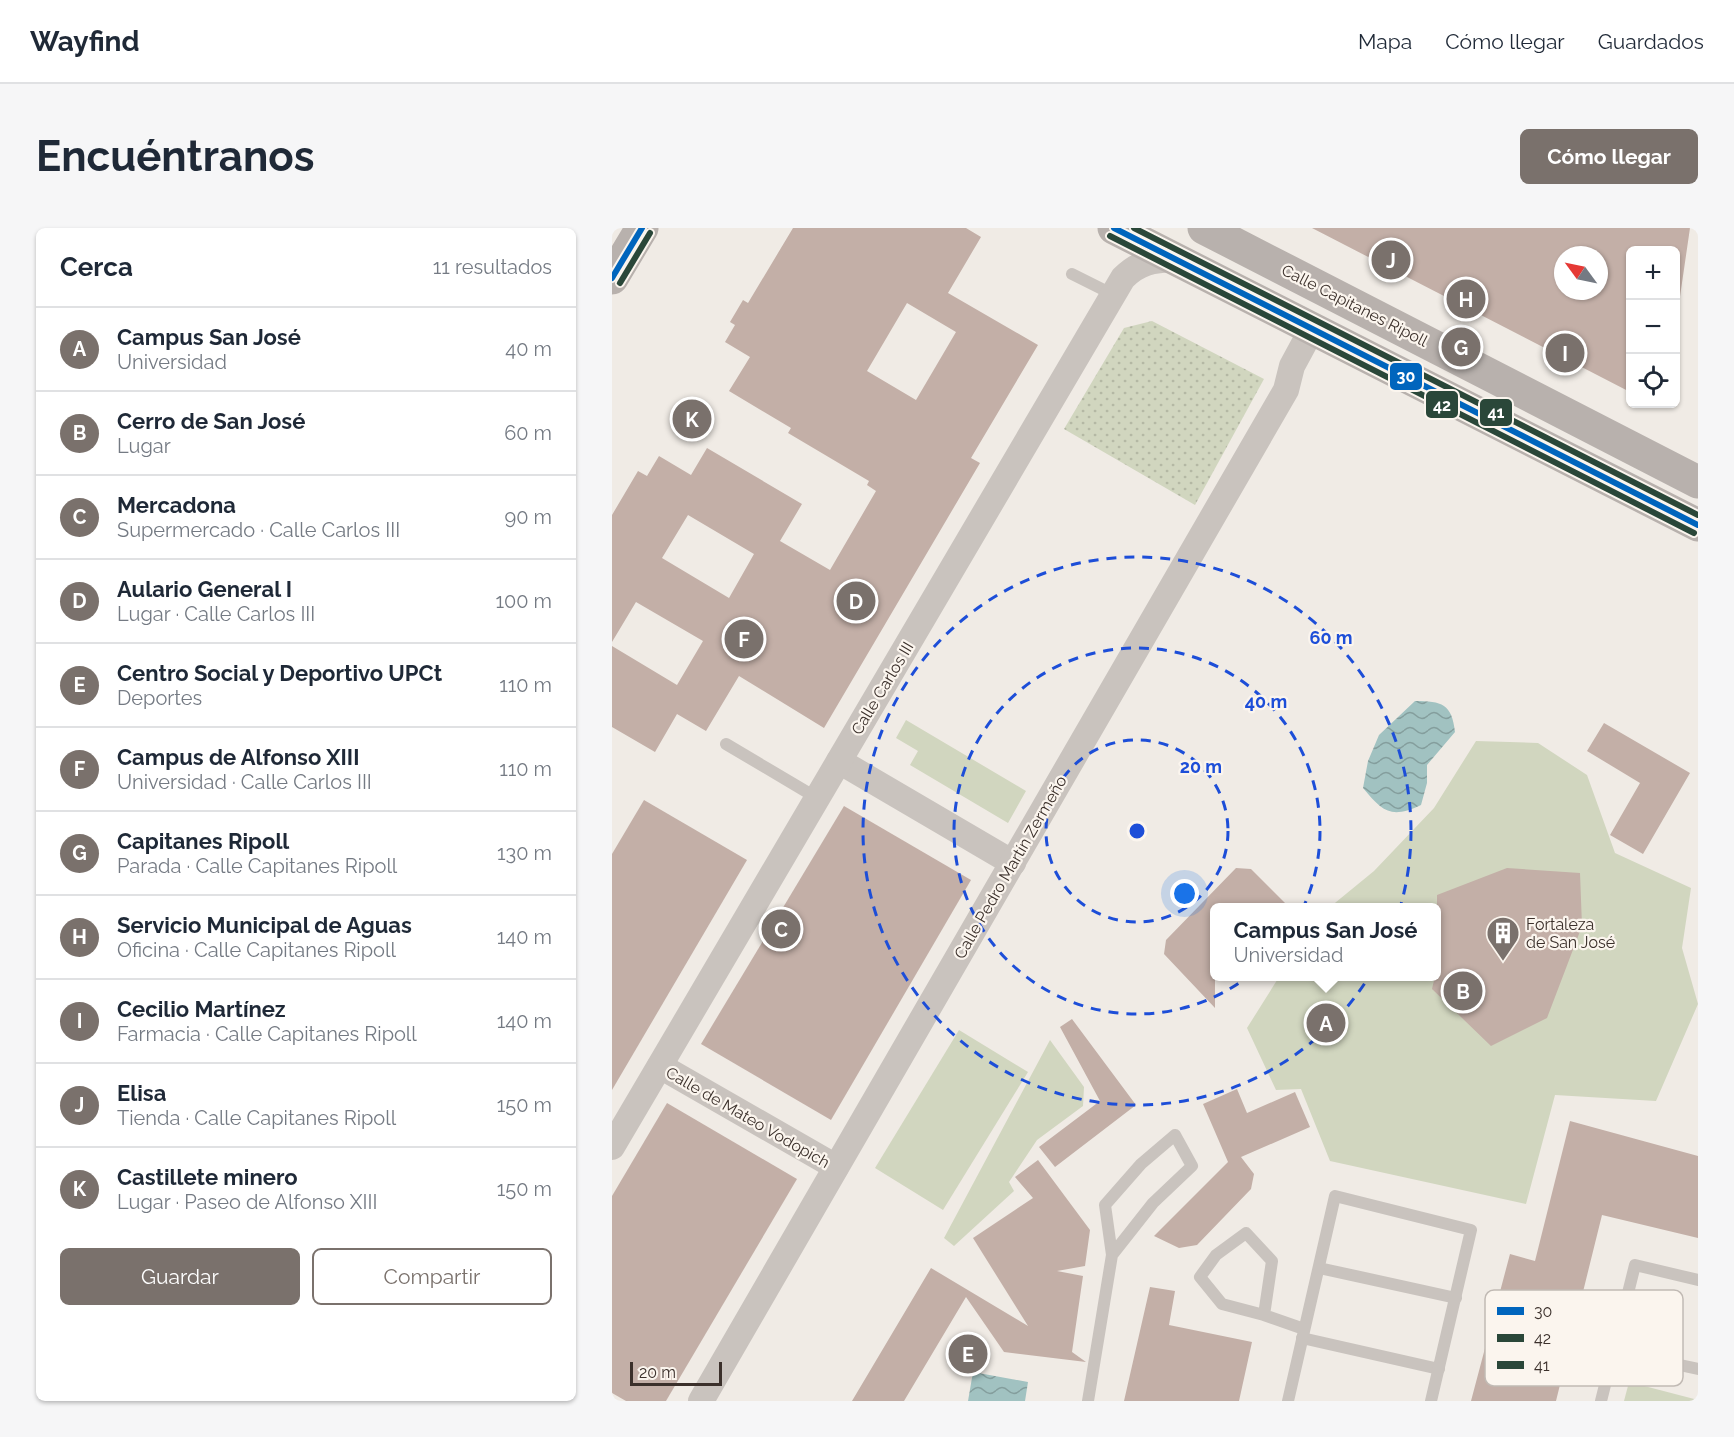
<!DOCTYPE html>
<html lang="es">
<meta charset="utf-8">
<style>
body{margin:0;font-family:Raleway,sans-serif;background:#f6f6f7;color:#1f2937}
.controls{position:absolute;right:18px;top:18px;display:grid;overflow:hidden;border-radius:9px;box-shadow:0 2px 4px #0004}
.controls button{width:54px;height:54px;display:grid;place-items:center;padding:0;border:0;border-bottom:2px solid #e0e1e3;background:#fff;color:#1f2937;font:30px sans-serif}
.compass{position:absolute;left:942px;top:18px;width:54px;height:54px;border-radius:50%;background:#fff;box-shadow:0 2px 4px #0004;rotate:303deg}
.scale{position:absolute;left:18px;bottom:15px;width:92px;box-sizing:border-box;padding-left:6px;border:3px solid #3b302b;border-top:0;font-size:16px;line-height:21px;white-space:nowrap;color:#3b302b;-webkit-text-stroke:4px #fbf5ee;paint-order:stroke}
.you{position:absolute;left:573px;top:666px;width:21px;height:21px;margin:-15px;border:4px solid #fff;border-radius:50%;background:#1a73e8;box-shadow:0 0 0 9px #1a73e833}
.badge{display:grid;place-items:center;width:39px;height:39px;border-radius:50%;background:#7a716c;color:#fff;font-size:20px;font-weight:700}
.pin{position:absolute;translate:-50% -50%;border:3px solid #fff;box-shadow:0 2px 6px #0006}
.popup{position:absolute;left:598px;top:675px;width:231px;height:78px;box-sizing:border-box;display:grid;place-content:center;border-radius:9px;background:#fff;filter:drop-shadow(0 2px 4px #0005);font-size:20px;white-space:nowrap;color:#747a83}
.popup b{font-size:22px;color:#1f2937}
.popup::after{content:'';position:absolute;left:50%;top:100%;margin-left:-12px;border:12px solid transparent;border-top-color:#fff}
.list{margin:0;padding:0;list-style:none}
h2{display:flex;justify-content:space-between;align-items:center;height:78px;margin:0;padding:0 24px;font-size:26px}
h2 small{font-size:20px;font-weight:400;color:#747a83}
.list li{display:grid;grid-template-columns:39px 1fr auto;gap:18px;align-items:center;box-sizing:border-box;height:84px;padding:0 24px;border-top:2px solid #e0e1e3}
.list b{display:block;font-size:22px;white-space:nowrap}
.list p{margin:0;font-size:20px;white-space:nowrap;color:#747a83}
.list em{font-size:20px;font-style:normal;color:#747a83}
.actions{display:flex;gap:12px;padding:18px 24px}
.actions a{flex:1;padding:14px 0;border:2px solid #7a716c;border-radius:9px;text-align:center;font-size:21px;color:#7a716c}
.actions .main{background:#7a716c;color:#fff}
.icon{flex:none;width:33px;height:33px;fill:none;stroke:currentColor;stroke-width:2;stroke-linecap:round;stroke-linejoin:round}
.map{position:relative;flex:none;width:1086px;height:1173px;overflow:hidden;border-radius:9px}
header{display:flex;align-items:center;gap:36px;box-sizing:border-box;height:84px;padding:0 30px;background:#fff;border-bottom:2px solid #e0e1e3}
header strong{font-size:28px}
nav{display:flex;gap:33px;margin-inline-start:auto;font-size:21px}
.intro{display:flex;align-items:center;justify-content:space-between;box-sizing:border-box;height:144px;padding:0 36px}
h1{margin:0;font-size:42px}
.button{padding:15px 27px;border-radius:9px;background:#7a716c;color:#fff;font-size:21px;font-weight:700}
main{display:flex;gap:36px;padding:0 36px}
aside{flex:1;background:#fff;border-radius:9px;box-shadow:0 2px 4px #0004}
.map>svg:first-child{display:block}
.green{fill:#d1d6bf}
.park{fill:url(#park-dots)}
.water{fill:url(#water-waves)}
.building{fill:#c3afa7;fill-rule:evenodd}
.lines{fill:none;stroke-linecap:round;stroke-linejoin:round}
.lane{stroke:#c9c3be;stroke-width:12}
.street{stroke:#c9c3be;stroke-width:26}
.primary{stroke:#b8b1ad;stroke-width:33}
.bus-1-casing{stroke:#fbf5ee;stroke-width:10}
.bus-2-casing{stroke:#fbf5ee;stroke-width:10}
.bus-3-casing{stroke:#fbf5ee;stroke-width:10}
.bus-1{stroke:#0065bd;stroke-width:6}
.bus-2{stroke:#2a4739;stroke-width:6}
.bus-3{stroke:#2a4739;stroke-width:6}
.ring{fill:none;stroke:#1d4ed8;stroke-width:3;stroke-dasharray:10 8}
.labels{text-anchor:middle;stroke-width:4.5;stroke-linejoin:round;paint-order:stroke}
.street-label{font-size:16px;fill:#3b302b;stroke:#fbf5ee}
.poi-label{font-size:16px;fill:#3b302b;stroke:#fbf5ee;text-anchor:start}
.key{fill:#fbf5ee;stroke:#c1bab4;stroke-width:1.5}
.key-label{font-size:16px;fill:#3b302b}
.centre{fill:#1d4ed8;stroke:#fbf5ee;stroke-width:3}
.ring-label{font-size:18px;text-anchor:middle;font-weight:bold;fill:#1d4ed8;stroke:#fbf5ee;stroke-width:4.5;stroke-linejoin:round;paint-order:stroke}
.line-badge{stroke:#fbf5ee;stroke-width:2}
.badge-label{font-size:16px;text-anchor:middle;font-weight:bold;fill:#fff}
</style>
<header>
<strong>Wayfind</strong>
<nav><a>Mapa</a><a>Cómo llegar</a><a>Guardados</a></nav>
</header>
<div class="intro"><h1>Encuéntranos</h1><a class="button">Cómo llegar</a></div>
<main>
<aside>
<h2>Cerca<small>11 resultados</small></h2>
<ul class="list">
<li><span class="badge">A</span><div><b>Campus San José</b><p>Universidad</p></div><em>40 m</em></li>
<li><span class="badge">B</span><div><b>Cerro de San José</b><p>Lugar</p></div><em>60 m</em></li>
<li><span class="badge">C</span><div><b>Mercadona</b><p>Supermercado · Calle Carlos III</p></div><em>90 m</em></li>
<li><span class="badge">D</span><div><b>Aulario General I</b><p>Lugar · Calle Carlos III</p></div><em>100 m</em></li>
<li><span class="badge">E</span><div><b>Centro Social y Deportivo UPCt</b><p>Deportes</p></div><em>110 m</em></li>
<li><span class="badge">F</span><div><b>Campus de Alfonso XIII</b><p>Universidad · Calle Carlos III</p></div><em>110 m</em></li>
<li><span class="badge">G</span><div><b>Capitanes Ripoll</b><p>Parada · Calle Capitanes Ripoll</p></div><em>130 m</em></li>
<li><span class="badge">H</span><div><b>Servicio Municipal de Aguas</b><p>Oficina · Calle Capitanes Ripoll</p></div><em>140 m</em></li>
<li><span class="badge">I</span><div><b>Cecilio Martínez</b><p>Farmacia · Calle Capitanes Ripoll</p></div><em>140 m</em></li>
<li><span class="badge">J</span><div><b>Elisa</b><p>Tienda · Calle Capitanes Ripoll</p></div><em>150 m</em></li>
<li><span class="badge">K</span><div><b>Castillete minero</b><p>Lugar · Paseo de Alfonso XIII</p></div><em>150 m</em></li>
</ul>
<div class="actions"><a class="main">Guardar</a><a>Compartir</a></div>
</aside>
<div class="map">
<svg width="1086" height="1173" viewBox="0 0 1086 1173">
<defs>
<pattern id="park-dots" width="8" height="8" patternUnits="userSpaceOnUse" patternTransform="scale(1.5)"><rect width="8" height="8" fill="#d1d6bf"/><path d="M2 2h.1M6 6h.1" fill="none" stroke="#b4b8a4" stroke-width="1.8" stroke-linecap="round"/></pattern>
<pattern id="water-waves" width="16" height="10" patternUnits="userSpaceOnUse" patternTransform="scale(1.5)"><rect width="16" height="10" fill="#a1c2c1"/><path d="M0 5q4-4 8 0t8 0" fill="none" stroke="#849e9d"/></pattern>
</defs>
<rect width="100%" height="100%" fill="#f0ebe5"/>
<g class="green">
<path d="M294,492L414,563L396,595L298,537L306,523L284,510Z"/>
<path d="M864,513L926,515L975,547L1003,625L1079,660L1070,720L1086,776L1044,873L943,867L914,976L718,933L689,861L664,862L635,800L667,749L825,748V680L718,679L762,643L822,580Z"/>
<path d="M347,802L416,844L331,982L263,940Z"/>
<path d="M438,812L472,859L471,878L425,912L397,954L402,963L342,1018L332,1010Z"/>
<path d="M1017,1154L1086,1172V1173H1012Z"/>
</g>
<path class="park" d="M540,93L652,151L583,277L452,201L512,100Z"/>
<g class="water">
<path d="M803,473C830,473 840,476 843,504L815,537V555L809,577C779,591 771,584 751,560L756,533L767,507Z"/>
<path d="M361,1144L416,1154L413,1173H356Z"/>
</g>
<g class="building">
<path d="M181,0H354L369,9L336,65L426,117L359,230L368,235L212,500L127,448L94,503L65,486L43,524L0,499V418L65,457L91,413L24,374L0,414V287L26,243L35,248L47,228L79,247L95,220L190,276L168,313L218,342L264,263L255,257L257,253L176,205L179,200L117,163L138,129L113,114L123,97L118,94L131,72L136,75ZM295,75L344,104L304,172L255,143ZM76,287L142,326L117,370L50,330Z"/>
<path d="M700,0H1078L1064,96V22H1018V164ZM951,27H987V63H951Z"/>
<path d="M992,495L1078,545L1031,626L998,607L1028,555L975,523Z"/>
<path d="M32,572L135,632L0,862V626Z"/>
<path d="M232,578L359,652L219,892L89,816Z"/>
<path d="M624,640L639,641L678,680H603V780L552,726L554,712Z"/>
<path d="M895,640L968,645L970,698L935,790L879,818L820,761L823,748H825V667Z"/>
<path d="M460,791L524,877L443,939L427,919L488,873L448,799Z"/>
<path d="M625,861L635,885L683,864L698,899L629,929L642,946L639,961L585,1017L567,1020L542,1008L616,934L591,876Z"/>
<path d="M55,875L185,951L54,1173H14L0,1165V968Z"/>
<path d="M958,893L1086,928V1010L990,987L944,1173H859L898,1026L923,1033Z"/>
<path d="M426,932L478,1002L473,1038L445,1043L471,1048L460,1124L474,1134L392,1124L354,1069L292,1173H240L319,1040L416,1098L361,1010L421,970L403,949Z"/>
<path d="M538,1059L563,1063L557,1097L640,1114L627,1173H512Z"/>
</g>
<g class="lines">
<g class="lane">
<path d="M460,46L502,67"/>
<path d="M114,516L205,570"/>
<path d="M707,1040L844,1070"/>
<path d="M652,1087L610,1076L588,1049L604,1027L634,1005L660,1033L652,1087L692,1101"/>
<path d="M690,1110L827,1141"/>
<path d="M1002,1123L1086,1141"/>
<path d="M476,1173L500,1027L493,977L529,936L563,907L580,938L541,975L500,1027"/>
<path d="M676,1173L723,968L859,1002L819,1173"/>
<path d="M989,1173L1023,1037L1086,1052"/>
</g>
<g class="street">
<path d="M227,533L401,635"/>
<path d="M48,838L224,939"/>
<path d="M0,919L511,50C527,34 541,32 562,31"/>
<path d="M89,1173L674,162L680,138L700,101"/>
</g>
<g class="primary">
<path d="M502,0L1086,297"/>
<path d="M592,0L1086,254"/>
<path d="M0,50L30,0"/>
</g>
<g class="bus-1-casing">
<g id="bus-1">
<path d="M502,0L1086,297"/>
<path d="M0,50L30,0"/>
</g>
</g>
<g class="bus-2-casing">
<g id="bus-2">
<path d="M498,8L1082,305"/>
<path d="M8,55L38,5"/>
</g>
</g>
<g class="bus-3-casing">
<path id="bus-3" d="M522,0L1086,287"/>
</g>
<use href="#bus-1" class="bus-1"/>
<use href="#bus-2" class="bus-2"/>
<use href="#bus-3" class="bus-3"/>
</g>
<g class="ring">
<circle cx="525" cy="603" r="91"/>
<circle cx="525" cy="603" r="183"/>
<circle cx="525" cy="603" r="274"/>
</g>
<defs>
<g id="building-pin" transform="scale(1.725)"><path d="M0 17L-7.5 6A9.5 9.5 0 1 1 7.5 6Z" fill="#7a716c" stroke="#fbf5ee"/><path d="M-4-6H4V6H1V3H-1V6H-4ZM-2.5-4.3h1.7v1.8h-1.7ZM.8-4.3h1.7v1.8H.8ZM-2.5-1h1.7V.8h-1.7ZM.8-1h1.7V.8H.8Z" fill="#fff"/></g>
</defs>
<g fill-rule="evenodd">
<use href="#building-pin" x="891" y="705"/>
</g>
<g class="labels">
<g class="street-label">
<text transform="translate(743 77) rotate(27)" y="6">Calle Capitanes Ripoll</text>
<text transform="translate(270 460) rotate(-59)" y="6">Calle Carlos III</text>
<text transform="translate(398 639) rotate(-60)" y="6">Calle Pedro Martín Zermeño</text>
<text transform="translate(136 889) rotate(30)" y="6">Calle de Mateo Vodopich</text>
</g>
<g class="poi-label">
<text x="914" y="702">Fortaleza<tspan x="914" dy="18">de San José</tspan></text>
</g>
</g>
<rect x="873" y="1062" width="198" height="96" rx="9" class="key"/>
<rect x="885" y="1079" width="27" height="8" fill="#0065bd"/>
<rect x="885" y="1106" width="27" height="8" fill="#2a4739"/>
<rect x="885" y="1133" width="27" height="8" fill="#2a4739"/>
<g class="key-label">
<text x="922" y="1089">30</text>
<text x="922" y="1116">42</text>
<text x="922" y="1143">41</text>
</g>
<circle cx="525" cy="603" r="9" class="centre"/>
<g class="ring-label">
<text x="719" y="416">60 m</text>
<text x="654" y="480">40 m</text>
<text x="589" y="545">20 m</text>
</g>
<g class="line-badge">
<rect x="777" y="134" width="34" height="29" rx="6" fill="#0065bd"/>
<rect x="813" y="162" width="34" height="29" rx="6" fill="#2a4739"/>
<rect x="867" y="170" width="34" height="29" rx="6" fill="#2a4739"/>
</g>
<g class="badge-label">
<text x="794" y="154">30</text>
<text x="830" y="183">42</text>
<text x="884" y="190">41</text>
</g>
</svg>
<div class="controls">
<button>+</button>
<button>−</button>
<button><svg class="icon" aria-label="locate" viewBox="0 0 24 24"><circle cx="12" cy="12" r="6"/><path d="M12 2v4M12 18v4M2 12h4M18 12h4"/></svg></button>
</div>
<svg class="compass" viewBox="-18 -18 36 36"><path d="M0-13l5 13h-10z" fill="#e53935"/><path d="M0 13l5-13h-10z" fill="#747a83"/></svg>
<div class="scale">20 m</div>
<div class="you"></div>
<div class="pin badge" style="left:714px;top:795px">A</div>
<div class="popup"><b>Campus San José</b>Universidad</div>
<div class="pin badge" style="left:851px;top:763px">B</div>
<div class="pin badge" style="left:169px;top:701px">C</div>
<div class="pin badge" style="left:244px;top:373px">D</div>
<div class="pin badge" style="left:356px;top:1126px">E</div>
<div class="pin badge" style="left:132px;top:411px">F</div>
<div class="pin badge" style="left:849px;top:119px">G</div>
<div class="pin badge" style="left:854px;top:71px">H</div>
<div class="pin badge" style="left:953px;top:125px">I</div>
<div class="pin badge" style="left:779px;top:32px">J</div>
<div class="pin badge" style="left:80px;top:191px">K</div>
</div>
</main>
